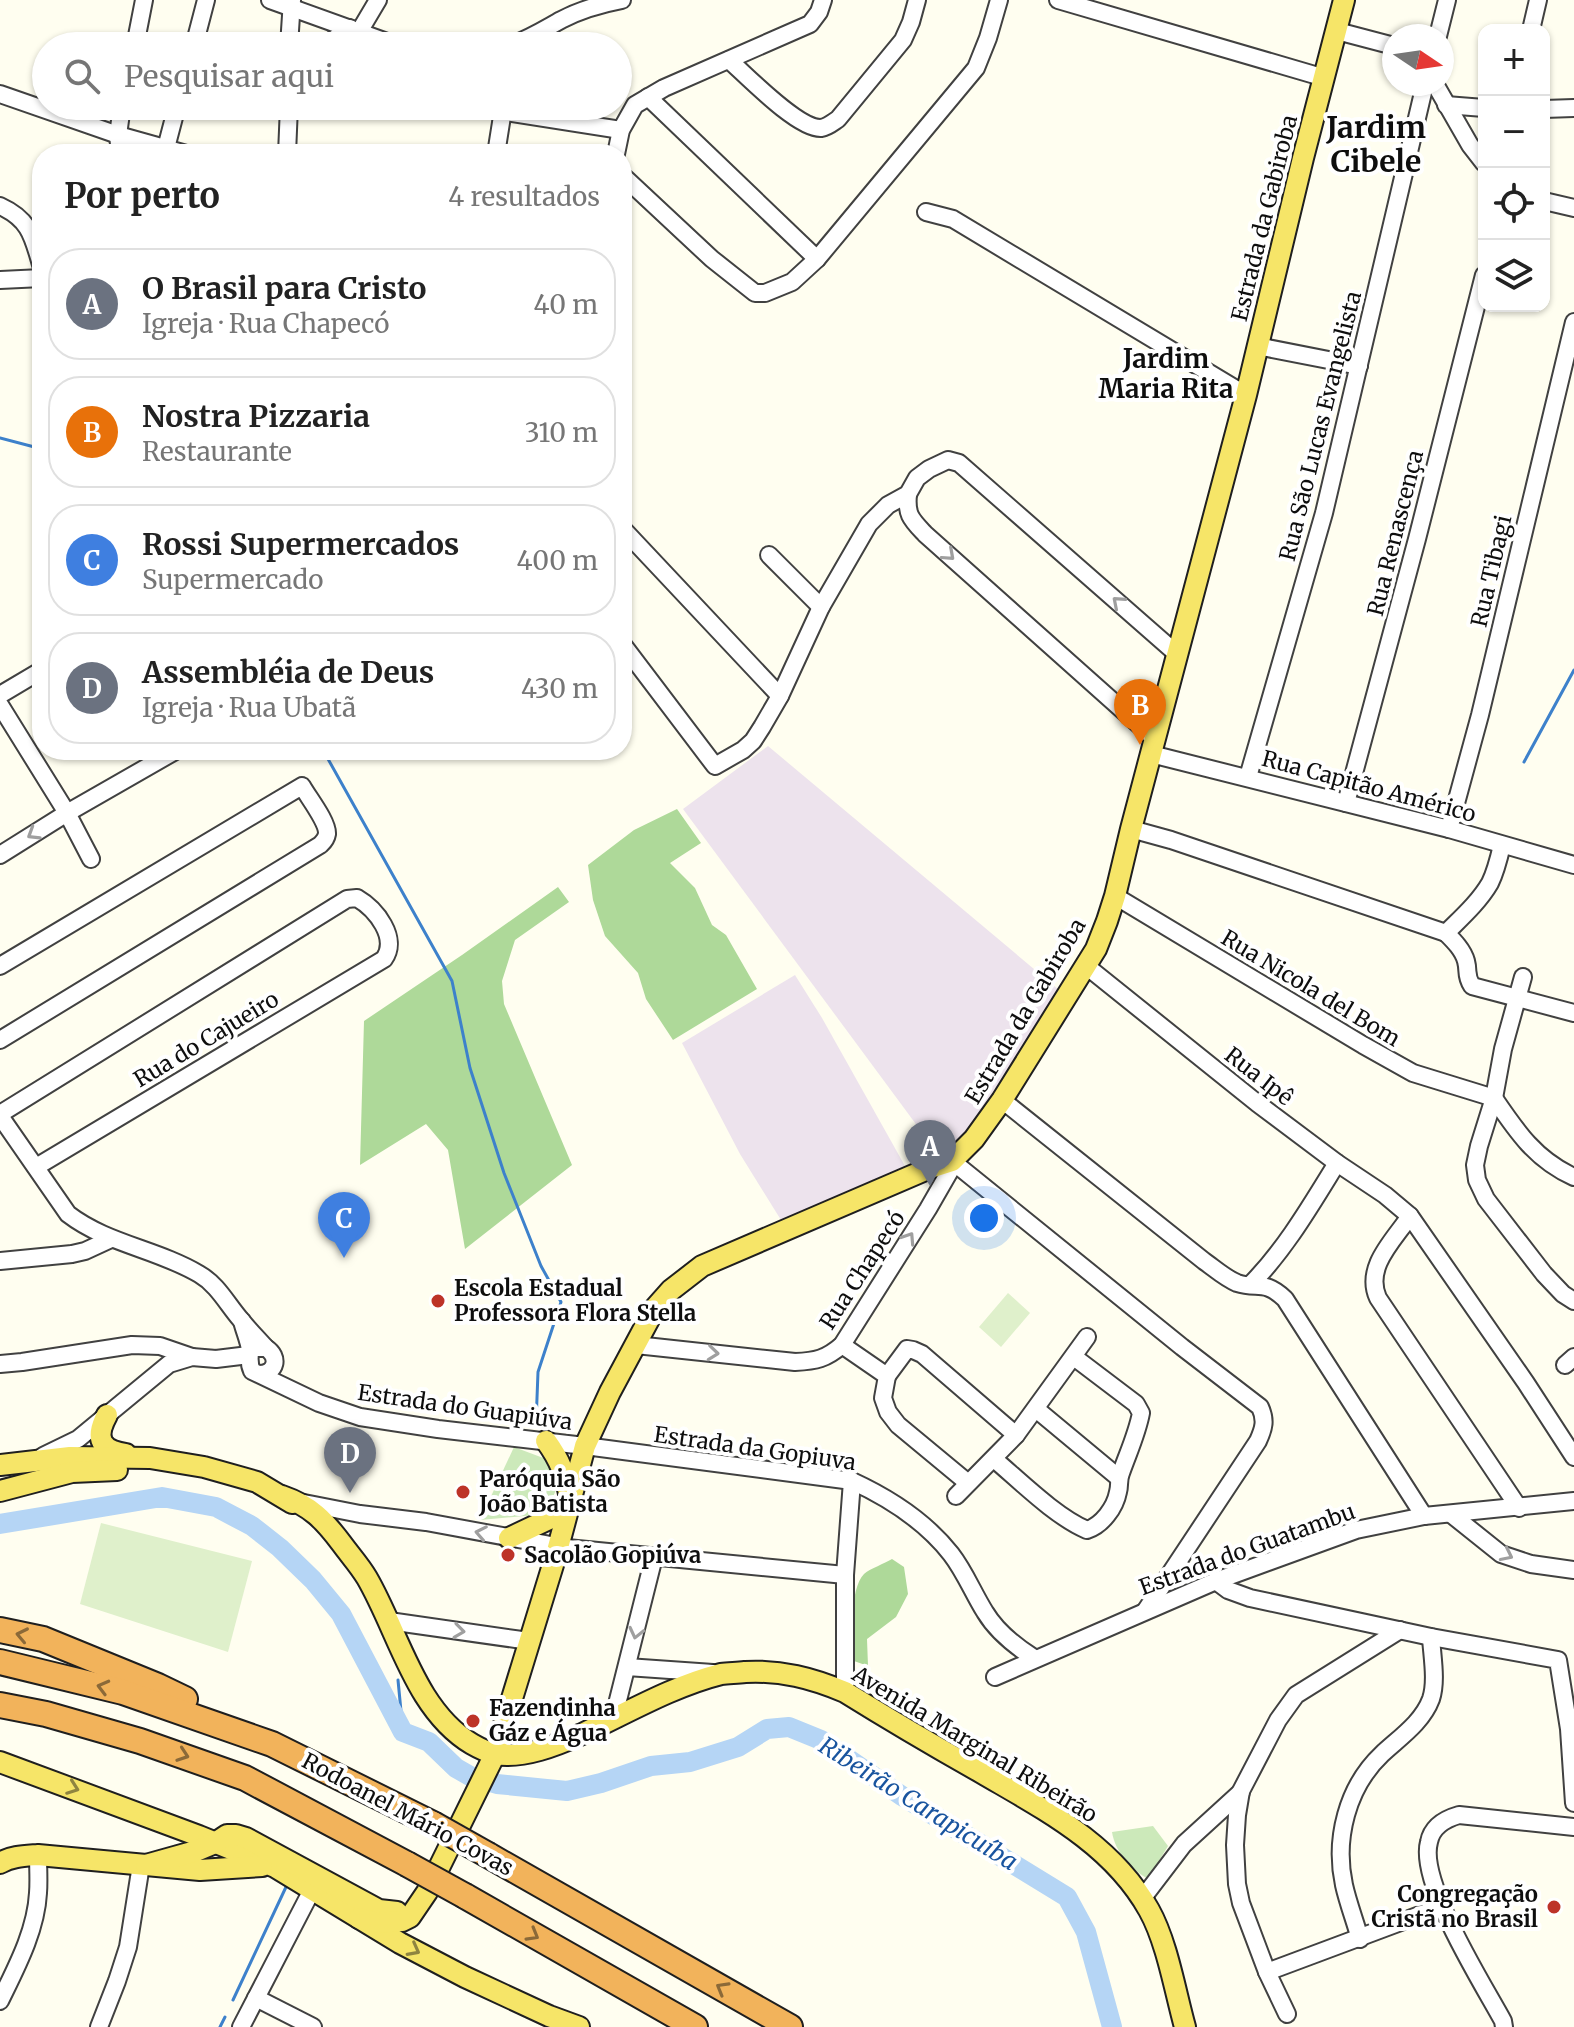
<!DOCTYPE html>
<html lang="pt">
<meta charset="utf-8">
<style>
body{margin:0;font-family:Merriweather,serif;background:#f2f2f2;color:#222}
.controls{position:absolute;right:24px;top:24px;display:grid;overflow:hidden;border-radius:16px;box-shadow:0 2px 6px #0004}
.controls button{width:72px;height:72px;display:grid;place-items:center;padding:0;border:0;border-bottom:2px solid #e0e0e0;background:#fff;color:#222;font:40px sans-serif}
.compass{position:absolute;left:1382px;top:24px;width:72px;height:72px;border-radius:50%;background:#fff;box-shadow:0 2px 6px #0004;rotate:103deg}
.you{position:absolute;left:984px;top:1218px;width:28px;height:28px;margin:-20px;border:6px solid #fff;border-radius:50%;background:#1a73e8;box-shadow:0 0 0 12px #1a73e833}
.badge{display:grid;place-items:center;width:52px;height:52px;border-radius:50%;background:#d93025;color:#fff;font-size:26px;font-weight:700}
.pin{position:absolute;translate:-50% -66px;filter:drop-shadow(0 2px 4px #0008)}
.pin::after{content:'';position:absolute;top:42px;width:28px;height:24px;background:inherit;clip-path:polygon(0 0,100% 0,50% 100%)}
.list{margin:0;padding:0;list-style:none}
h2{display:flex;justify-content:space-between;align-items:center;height:104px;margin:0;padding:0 32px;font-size:34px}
h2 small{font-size:26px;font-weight:400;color:#767676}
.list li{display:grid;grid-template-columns:52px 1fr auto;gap:24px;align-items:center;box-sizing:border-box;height:112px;margin:0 16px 16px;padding:0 16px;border:2px solid #e0e0e0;border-radius:32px}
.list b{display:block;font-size:30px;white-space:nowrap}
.list p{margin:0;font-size:26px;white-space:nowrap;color:#767676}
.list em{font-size:26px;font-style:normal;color:#767676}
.icon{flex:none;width:44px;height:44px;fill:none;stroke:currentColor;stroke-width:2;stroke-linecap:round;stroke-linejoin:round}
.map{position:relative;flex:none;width:1574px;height:2027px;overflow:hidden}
.search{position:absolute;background:#fff;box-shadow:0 2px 6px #0004;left:32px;top:32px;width:600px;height:88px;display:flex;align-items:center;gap:20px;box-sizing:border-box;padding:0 28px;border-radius:44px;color:#767676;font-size:30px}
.panel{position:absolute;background:#fff;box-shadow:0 2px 6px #0004;left:32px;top:144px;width:600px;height:616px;border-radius:32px}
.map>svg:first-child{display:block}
.industrial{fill:#ede3ed}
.green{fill:#cce9ba}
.forest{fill:#aed999}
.pitch{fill:#dff0cb}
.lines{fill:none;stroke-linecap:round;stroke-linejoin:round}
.stream{stroke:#3d81cb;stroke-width:3}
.river{stroke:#b5d5f5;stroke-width:20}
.minor-casing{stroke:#414141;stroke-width:20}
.major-casing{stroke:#1f1f1f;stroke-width:24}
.highway-casing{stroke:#1f1f1f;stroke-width:28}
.minor{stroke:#fff;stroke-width:16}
.major{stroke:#f6e568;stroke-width:20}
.highway{stroke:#f2b35b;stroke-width:24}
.highway-bridge-casing{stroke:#1f1f1f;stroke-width:28;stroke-linecap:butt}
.highway-bridge{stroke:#f2b35b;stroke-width:24}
.oneway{stroke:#9f9f9f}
.oneway2{stroke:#8b6938}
.oneway3{stroke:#8e8440}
.poi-dot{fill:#bd3328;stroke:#fff;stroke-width:3}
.labels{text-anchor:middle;stroke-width:8;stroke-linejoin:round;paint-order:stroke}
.street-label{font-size:22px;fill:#0e0e0e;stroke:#fff}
.poi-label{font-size:22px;font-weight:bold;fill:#0e0e0e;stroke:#fff;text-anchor:start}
.water-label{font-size:24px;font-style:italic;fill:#19549f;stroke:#fff}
.quarter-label{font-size:26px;font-weight:bold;fill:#0e0e0e;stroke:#fff}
.district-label{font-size:30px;font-weight:bold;fill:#0e0e0e;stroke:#fff}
</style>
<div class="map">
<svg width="1574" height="2027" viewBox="0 0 1574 2027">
<rect width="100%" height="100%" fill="#fffef0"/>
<g class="industrial">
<path d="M768,746L1059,990L963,1138L938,1154L683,809Z"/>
<path d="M795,975L822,1018L905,1166L781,1220L740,1154L682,1043Z"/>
</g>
<g class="green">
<path d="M514,1447L554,1462L558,1485L546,1514L480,1520Z"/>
<path d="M1153,1826L1168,1846L1148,1879C1131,1869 1115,1852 1112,1832Z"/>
</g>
<g class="forest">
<path d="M677,809L701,843L670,863L695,888L712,925L726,935L757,989L673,1040L646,999L638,973L605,936L593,900L588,865L634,830Z"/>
<path d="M558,887L569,902L515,940L502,981L504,1004L572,1165L465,1249L448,1150L426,1124L360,1165L364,1021L462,955Z"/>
<path d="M892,1559L904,1567L908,1594L896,1617L867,1639L868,1666L854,1661C852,1641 849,1589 864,1574C871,1568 884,1564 892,1559Z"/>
</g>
<g class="pitch">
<path d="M1008,1293L1030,1313L1001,1347L979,1327Z"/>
<path d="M101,1523L252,1561L228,1652L80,1604Z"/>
</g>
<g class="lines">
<g class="stream">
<path d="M0,438L42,449"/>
<path d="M323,750L452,981L470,1068L504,1173L541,1266L561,1302L538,1372L536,1424"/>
<path d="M1524,762L1574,670"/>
<path d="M398,1680L403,1732"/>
<path d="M233,2000L286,1887"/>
<path d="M220,2027L225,2017"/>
</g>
<path class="river" d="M0,1524L162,1497L216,1507L252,1526L280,1548L313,1580L341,1614L403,1732L429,1742L456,1768L470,1776L497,1784L567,1791L601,1783L651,1766L690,1762L738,1747L767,1729L789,1727L821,1740L902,1796L1067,1897L1086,1932L1112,2027"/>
<g class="minor-casing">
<g id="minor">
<path d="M270,0L398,46"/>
<path d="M1058,0L1325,78"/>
<path d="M1531,30L1538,0"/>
<path d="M1337,31L1394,46"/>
<path d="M359,32L378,0"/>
<path d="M1438,36L1447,0"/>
<path d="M135,46L144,0"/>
<path d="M194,46L206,0"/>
<path d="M289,46L292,0"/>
<path d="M324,46L350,28"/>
<path d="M509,46C529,39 543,30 561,20C580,10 601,4 622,0"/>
<path d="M729,60C747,76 798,129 821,128C828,127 832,123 838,119L903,40L911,22L917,0"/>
<path d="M1435,84L1470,145L1484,163"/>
<path d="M0,94L118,135L186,154"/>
<path d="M648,97L817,259"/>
<path d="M1446,105L1484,108"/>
<path d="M466,106L621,130"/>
<path d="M1544,109L1574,108"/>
<path d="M166,148L177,106"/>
<path d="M120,154L118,135L122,106"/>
<path d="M287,154L289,106"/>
<path d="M496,154L503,110"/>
<path d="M616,154L621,130L635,105L664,88L810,24L819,12L823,0"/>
<path d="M622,175L712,259L755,293H765L792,282L817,259L976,68L988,38L999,0"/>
<path d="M1544,201L1574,208"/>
<path d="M0,206C31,220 33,238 42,268"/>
<path d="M926,212L953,219L1246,395"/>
<path d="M0,280L42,278"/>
<path d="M1257,346L1359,366"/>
<path d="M908,494C906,515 911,519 925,534L1155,739"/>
<path d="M622,528L780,696"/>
<path d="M769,555L821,607"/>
<path d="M624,646L715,766L743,750L753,741L762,727L780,696L821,607L869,524L888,505L908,494L917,478L929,469L948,460L959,463L1177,654"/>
<path d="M0,695L42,670"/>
<path d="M0,705L67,813L91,859"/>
<path d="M1151,754L1449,829L1574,865"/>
<path d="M1248,777L1324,513L1425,84"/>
<path d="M1346,803L1417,539L1484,275"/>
<path d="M1131,829L1171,840L1446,933"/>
<path d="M1449,829L1480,715L1574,322"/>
<path d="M0,855L67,813L177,750"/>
<path d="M1115,896L1363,1045L1413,1073L1494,1098"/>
<path d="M1446,933C1454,941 1463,950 1466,961C1469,972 1465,975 1472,986L1574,1013"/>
<path d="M1446,933C1461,918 1479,902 1490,883C1496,871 1499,858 1502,845"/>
<path d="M1085,965L1257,1103L1337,1163L1385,1195L1410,1216L1526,1383L1574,1457"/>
<path d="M0,966L302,786C308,797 328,822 327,834C326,840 323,842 320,845L0,1040"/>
<path d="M1523,977L1503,1049L1494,1098L1479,1146L1475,1165L1477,1180L1486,1199L1544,1274L1563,1294L1574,1301"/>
<path d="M1494,1098C1517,1132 1536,1160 1574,1177"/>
<path d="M1002,1100L1204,1261C1214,1268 1225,1278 1237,1283C1258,1290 1264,1279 1285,1299L1424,1516"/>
<path d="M0,1114L347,899L357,898C376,909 399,938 384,959L36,1167"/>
<path d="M0,1116L68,1214C107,1244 157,1249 199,1274C218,1285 227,1304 241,1320C249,1330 258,1339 266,1348"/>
<path d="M1410,1216C1394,1240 1364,1267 1378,1298L1519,1508"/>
<path d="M0,1261L72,1254L85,1251L111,1239"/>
<path d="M1250,1285C1285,1250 1311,1205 1337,1163"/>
<path d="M242,1321C244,1330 249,1341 250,1350C250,1359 248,1362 252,1371L319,1403L360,1417L438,1429L585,1446L852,1481C889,1498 926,1522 951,1554C965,1572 973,1593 985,1612C997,1632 1015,1646 1034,1658"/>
<path d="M636,1345L795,1362C816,1361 826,1359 842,1345L928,1209L951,1169L952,1161L1182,1347L1260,1407C1266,1420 1264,1428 1258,1441L1146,1610"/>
<path d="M842,1345L887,1376L883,1398L888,1412L898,1425L968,1483"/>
<path d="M257,1348H266C280,1357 276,1373 260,1374"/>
<path d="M0,1364L22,1362L132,1345L160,1346L192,1357"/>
<path d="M1565,1365L1574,1357"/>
<path d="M887,1376L907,1349L913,1350L922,1354L1016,1435"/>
<path d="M1036,1409L1119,1478"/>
<path d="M43,1456L78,1439L169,1364L192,1357L216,1359L249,1355"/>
<path d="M994,1459C1020,1481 1056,1517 1087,1530C1102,1525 1115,1508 1118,1492C1120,1485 1118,1480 1121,1473C1128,1453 1137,1434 1141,1413L1136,1404L1074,1357"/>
<path d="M956,1496L1016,1435L1087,1337"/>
<path d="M304,1503L360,1514L426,1522L567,1548L845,1575"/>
<path d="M1451,1514L1501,1554L1531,1564L1574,1570"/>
<path d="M1216,1581L1228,1590L1250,1598L1431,1637L1558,1660L1569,1729L1574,1803"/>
<path d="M389,1621L529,1641"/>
<path d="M627,1667L713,1673"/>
<path d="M995,1677L1216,1581L1356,1530L1424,1516L1574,1501"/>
<path d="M845,1692V1575L852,1481"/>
<path d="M613,1720L654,1557"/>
<path d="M1142,1899L1184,1844L1241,1792"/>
<path d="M1360,1939C1355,1921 1348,1903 1344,1885C1334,1839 1347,1787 1382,1754C1399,1738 1422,1723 1431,1699C1437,1681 1432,1656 1431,1637"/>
<path d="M1267,1972L1441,1907"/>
<path d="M256,1998L313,2027"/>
<path d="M0,2001C16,1968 36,1931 38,1893C39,1881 38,1868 38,1855"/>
<path d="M1287,2014L1267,1972L1241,1903L1237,1884L1235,1845L1237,1815L1241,1791L1278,1720L1296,1695L1400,1630"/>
<path d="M99,2027L117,1981L128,1947L141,1865"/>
<path d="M241,2027L313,1888"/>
<path d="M1504,2027L1503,2021C1483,1984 1418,1882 1429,1842C1432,1826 1445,1819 1459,1815L1574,1827"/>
</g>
</g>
<g class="major-casing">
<g id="major">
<path d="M107,1415C94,1439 101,1450 126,1454"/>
<path d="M546,1441C560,1460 566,1476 570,1499"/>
<path d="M0,1465L70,1457L150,1458L204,1467L257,1482L292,1503"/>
<path d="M0,1491L72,1472L117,1470"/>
<path d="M282,1496C311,1506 324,1520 342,1544C350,1555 360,1566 367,1578C399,1633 415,1710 472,1744C479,1748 487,1752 495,1754C523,1759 557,1745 582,1734C627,1713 673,1686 721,1674C729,1673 737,1673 745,1672C781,1670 812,1678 845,1692C890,1720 936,1747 982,1773C1045,1810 1112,1844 1149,1910C1167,1942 1175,1991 1185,2027"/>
<path d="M509,1538L568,1510"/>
<path d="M0,1762L199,1836L275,1867L400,1943L465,1977L549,2016L579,2027"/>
<path d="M0,1863C12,1856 24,1856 38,1855L200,1870L262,1866"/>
<path d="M146,1865L196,1851L215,1843L227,1835H236L246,1838L379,1910L397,1912"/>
<path d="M359,1918L379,1923L402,1921L410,1917L427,1892L495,1754L556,1555L585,1446L610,1392L655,1308L671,1290L702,1266L930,1168L952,1161L974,1139L1002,1100L1096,949L1107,921L1115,896L1131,829L1246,395L1303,158L1344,0"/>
</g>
</g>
<g class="highway-casing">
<g id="highway">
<path d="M0,1630L43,1639L158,1686L185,1699"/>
<path d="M0,1662L123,1692L272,1744L433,1824"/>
<path d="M0,1705L46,1714L140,1741L245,1778L407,1864"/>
<path d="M488,1855L790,2027"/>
<path d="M465,1896L695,2027"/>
</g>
</g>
<use href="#minor" class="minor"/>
<use href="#major" class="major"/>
<use href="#highway" class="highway"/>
<g class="highway-bridge-casing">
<g id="highway-bridge">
<path d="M433,1824L488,1855"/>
<path d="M407,1864L465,1896"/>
</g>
</g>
<use href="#highway-bridge" class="highway-bridge"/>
</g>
<defs><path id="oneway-chevron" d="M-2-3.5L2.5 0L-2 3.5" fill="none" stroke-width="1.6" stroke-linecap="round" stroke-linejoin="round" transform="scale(2)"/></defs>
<g class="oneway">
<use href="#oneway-chevron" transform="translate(949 555) rotate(42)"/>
<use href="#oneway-chevron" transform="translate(1118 602) rotate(-139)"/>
<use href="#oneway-chevron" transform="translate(33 834) rotate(148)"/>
<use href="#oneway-chevron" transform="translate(909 1238) rotate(-57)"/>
<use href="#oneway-chevron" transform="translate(713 1353) rotate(6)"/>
<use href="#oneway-chevron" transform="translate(481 1533) rotate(-169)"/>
<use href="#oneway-chevron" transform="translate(1507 1555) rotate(26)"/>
<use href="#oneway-chevron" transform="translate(459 1631) rotate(8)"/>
<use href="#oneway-chevron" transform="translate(636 1633) rotate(103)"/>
</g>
<g class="oneway2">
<use href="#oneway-chevron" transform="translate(22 1635) rotate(-168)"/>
<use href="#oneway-chevron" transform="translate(103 1687) rotate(-165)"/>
<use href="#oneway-chevron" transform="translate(183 1755) rotate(19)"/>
<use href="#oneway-chevron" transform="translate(533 1935) rotate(30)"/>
<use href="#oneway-chevron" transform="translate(722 1988) rotate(-150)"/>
</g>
<g class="oneway3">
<use href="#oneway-chevron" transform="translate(73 1788) rotate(20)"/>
<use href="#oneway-chevron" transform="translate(414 1950) rotate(28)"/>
</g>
<g class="poi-dot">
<circle cx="438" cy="1301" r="8"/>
<circle cx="463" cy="1492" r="8"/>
<circle cx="508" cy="1555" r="8"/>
<circle cx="473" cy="1721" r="8"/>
<circle cx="1554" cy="1907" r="8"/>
</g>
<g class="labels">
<g class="street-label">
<text transform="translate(1264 218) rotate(-76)" y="8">Estrada da Gabiroba</text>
<text transform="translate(1320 426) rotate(-76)" y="8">Rua São Lucas Evangelista</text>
<text transform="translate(1395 533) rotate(-76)" y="8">Rua Renascença</text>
<text transform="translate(1491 571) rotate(-77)" y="8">Rua Tibagi</text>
<text transform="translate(1369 786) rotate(15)" y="8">Rua Capitão Américo</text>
<text transform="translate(1311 988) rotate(31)" y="8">Rua Nicola del Bom</text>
<text transform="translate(1025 1011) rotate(-59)" y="8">Estrada da Gabiroba</text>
<text transform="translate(206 1039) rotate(-31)" y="8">Rua do Cajueiro</text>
<text transform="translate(1259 1076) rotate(38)" y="8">Rua Ipê</text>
<text transform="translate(862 1270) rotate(-57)" y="8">Rua Chapecó</text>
<text transform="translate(465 1407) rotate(8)" y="8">Estrada do Guapiúva</text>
<text transform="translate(755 1448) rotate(8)" y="8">Estrada da Gopiuva</text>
<text transform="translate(1247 1549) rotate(-20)" y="8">Estrada do Guatambu</text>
<text transform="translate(975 1744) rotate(31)" y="8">Avenida Marginal Ribeirão</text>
<text transform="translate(408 1814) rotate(28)" y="8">Rodoanel Mário Covas</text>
</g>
<g class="poi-label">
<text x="454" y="1296">Escola Estadual<tspan x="454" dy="25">Professora Flora Stella</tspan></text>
<text x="479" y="1487">Paróquia São<tspan x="479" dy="25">João Batista</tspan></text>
<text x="524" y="1563">Sacolão Gopiúva</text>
<text x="489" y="1716">Fazendinha<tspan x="489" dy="25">Gáz e Água</tspan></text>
<text x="1538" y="1902" text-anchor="end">Congregação<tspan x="1538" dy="25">Cristã no Brasil</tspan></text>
</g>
<g class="water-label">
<text transform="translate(918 1804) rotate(32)" y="8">Ribeirão Carapicuíba</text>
</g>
<g class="quarter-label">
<text x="1166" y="368">Jardim<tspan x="1166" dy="30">Maria Rita</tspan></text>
</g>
<g class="district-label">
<text x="1376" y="138">Jardim<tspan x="1376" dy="34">Cibele</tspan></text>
</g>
</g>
</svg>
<div class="controls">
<button>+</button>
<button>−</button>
<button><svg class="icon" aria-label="locate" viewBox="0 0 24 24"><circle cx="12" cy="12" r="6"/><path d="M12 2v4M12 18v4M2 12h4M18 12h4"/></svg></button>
<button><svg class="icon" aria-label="layers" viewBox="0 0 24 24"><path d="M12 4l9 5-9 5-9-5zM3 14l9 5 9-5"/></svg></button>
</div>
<svg class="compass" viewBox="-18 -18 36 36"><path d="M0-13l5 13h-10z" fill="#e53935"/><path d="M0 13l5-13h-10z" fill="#767676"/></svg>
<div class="you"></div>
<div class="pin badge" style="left:930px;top:1186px;background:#6b7280">A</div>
<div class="pin badge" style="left:1140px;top:745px;background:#e8710a">B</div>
<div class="pin badge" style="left:344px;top:1258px;background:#3f7fe0">C</div>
<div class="pin badge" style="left:350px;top:1493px;background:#6b7280">D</div>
<div class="search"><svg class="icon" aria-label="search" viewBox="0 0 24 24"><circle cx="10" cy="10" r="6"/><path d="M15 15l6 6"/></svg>Pesquisar aqui</div>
<section class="panel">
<h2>Por perto<small>4 resultados</small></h2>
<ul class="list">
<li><span class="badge" style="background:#6b7280">A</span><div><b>O Brasil para Cristo</b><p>Igreja · Rua Chapecó</p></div><em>40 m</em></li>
<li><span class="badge" style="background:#e8710a">B</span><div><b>Nostra Pizzaria</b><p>Restaurante</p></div><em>310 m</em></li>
<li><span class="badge" style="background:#3f7fe0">C</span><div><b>Rossi Supermercados</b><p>Supermercado</p></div><em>400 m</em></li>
<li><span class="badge" style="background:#6b7280">D</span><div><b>Assembléia de Deus</b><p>Igreja · Rua Ubatã</p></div><em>430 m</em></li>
</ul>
</section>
</div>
